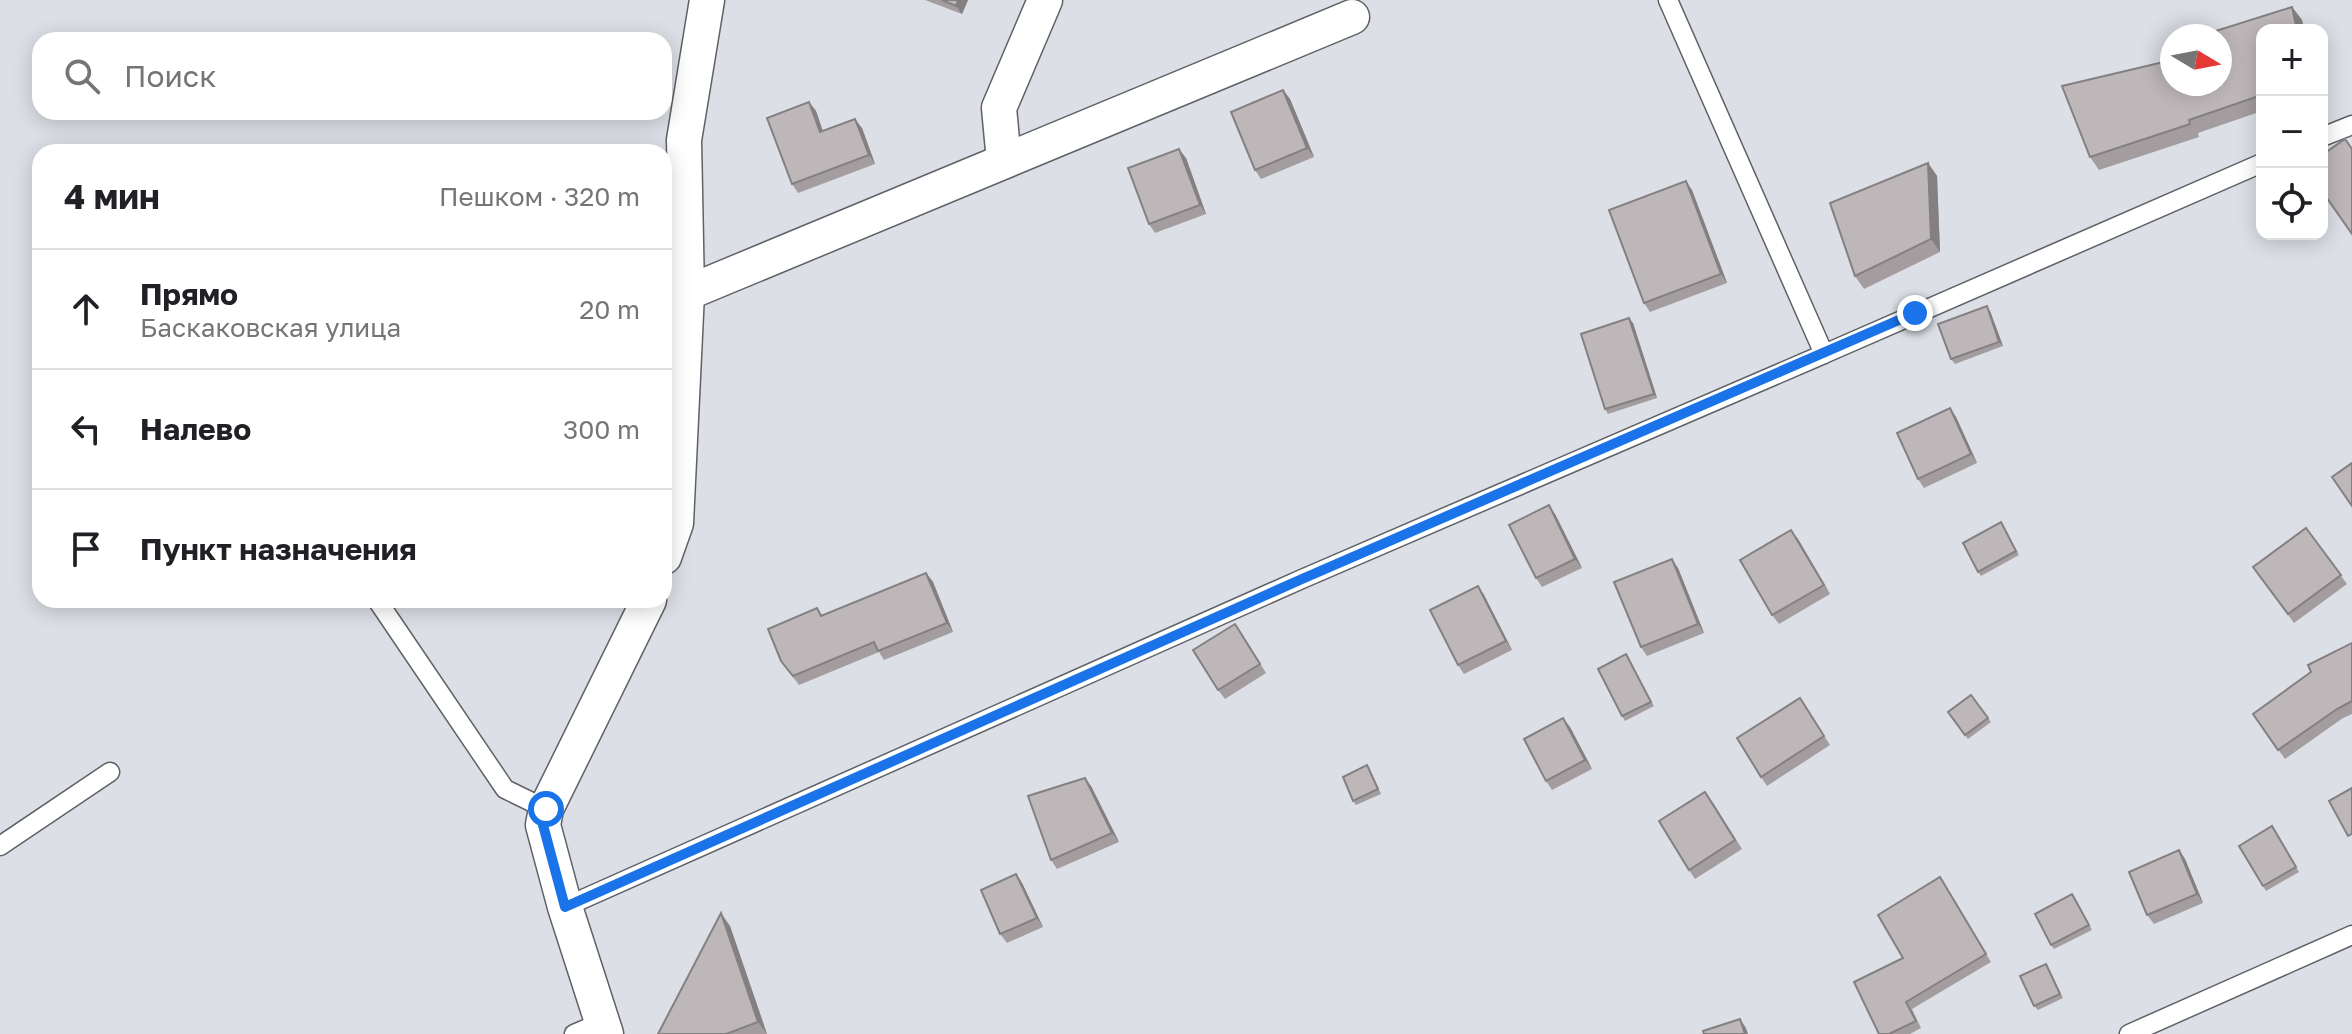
<!DOCTYPE html>
<html lang="ru">
<meta charset="utf-8">
<style>
body{margin:0;font-family:"Golos Text",sans-serif;background:#f6f6f6;color:#202124}
.controls{position:absolute;right:24px;top:24px;display:grid;overflow:hidden;border-radius:16px;box-shadow:0 4px 20px #0003}
.controls button{width:72px;height:72px;display:grid;place-items:center;padding:0;border:0;border-bottom:2px solid #e0e0e0;background:#fff;color:#202124;font:40px sans-serif}
.compass{position:absolute;left:2160px;top:24px;width:72px;height:72px;border-radius:50%;background:#fff;box-shadow:0 4px 20px #0003;rotate:100deg}
.stop{position:absolute;width:24px;height:24px;margin:-18px;border:6px solid #1a73e8;border-radius:50%;background:#fff}
.stop.end{background:#1a73e8;border-color:#fff;box-shadow:0 2px 8px #0008}
.list{margin:0;padding:0;list-style:none}
h2{display:flex;justify-content:space-between;align-items:center;height:104px;margin:0;padding:0 32px;font-size:34px}
h2 small{font-size:26px;font-weight:400;color:#757577}
.list li{display:grid;grid-template-columns:52px 1fr auto;gap:24px;align-items:center;box-sizing:border-box;height:120px;padding:0 32px;border-top:2px solid #e0e0e0}
.list b{display:block;font-size:30px;white-space:nowrap}
.list p{margin:0;font-size:26px;white-space:nowrap;color:#757577}
.list em{font-size:26px;font-style:normal;color:#757577}
.icon{flex:none;width:44px;height:44px;fill:none;stroke:currentColor;stroke-width:2;stroke-linecap:round;stroke-linejoin:round}
.map{position:relative;flex:none;width:2352px;height:1034px;overflow:hidden}
.search{position:absolute;background:#fff;box-shadow:0 4px 20px #0003;left:32px;top:32px;width:640px;height:88px;display:flex;align-items:center;gap:20px;box-sizing:border-box;padding:0 28px;border-radius:24px;color:#757577;font-size:30px}
.panel{position:absolute;background:#fff;box-shadow:0 4px 20px #0003;left:32px;top:144px;width:640px;height:464px;border-radius:24px}
.map>svg:first-child{display:block}
.lines{fill:none;stroke-linecap:round;stroke-linejoin:round}
.lane-casing{stroke:#5e6166;stroke-width:21}
.street-casing{stroke:#5e6166;stroke-width:37}
.lane{stroke:#fff;stroke-width:18}
.street{stroke:#fff;stroke-width:34}
.wall{fill:#a39da0}
.shaded-wall{fill:#848082}
.building{fill:#bdb7ba;stroke:#848082;stroke-width:2}
.route{stroke:#1a73e8;stroke-width:10}
</style>
<div class="map">
<svg width="2352" height="1034" viewBox="0 0 2352 1034">
<rect width="100%" height="100%" fill="#dce0e6"/>
<g class="lines">
<g class="lane-casing">
<g id="lane">
<path d="M2322,137L2352,125"/>
<path d="M1824,354L2262,163"/>
<path d="M377,600L505,789L546,809"/>
<path d="M0,846L110,772"/>
<path d="M565,907L1302,579L1824,354L1668,0"/>
<path d="M574,1034L602,1022"/>
<path d="M2129,1034L2352,935"/>
</g>
</g>
<g class="street-casing">
<g id="street">
<path d="M1004,161L999,108L1045,0"/>
<path d="M687,293L1352,17"/>
<path d="M664,557L676,523L687,293L684,140L707,0"/>
<path d="M606,1034L565,907L543,825L546,809L649,600"/>
</g>
</g>
<use href="#lane" class="lane"/>
<use href="#street" class="street"/>
</g>
<g class="wall">
<path d="M925,0H968L962,14Z"/>
<path d="M2292,7L2302,20L2304,30H2262V111L2198,133L2199,137L2099,170L2090,157L2172,84Z"/>
<path d="M1283,90L1290,99L1314,157L1261,179L1255,170Z"/>
<path d="M809,102L816,111L823,131L862,128L875,164L798,193L792,184Z"/>
<path d="M1186,158L1206,214L1155,233L1149,224Z"/>
<path d="M1928,163L1937,176L1940,252L1864,289L1855,276Z"/>
<path d="M1692,190L1727,283L1650,312L1644,303Z"/>
<path d="M1990,311L2003,346L1955,364L1951,359Z"/>
<path d="M1633,323L1657,398L1608,414L1605,409Z"/>
<path d="M1950,408L1956,417L1977,463L1924,488L1918,479Z"/>
<path d="M1555,514L1582,568L1542,587L1536,578Z"/>
<path d="M2001,522L2019,555L1981,576L1978,572Z"/>
<path d="M2306,528L2347,584L2294,623L2253,567Z"/>
<path d="M1798,539L1830,594L1779,624L1772,615Z"/>
<path d="M1678,568L1704,633L1647,656L1641,647Z"/>
<path d="M926,573L933,582L953,632L884,660L879,652L799,685L781,661L817,608L823,616Z"/>
<path d="M1478,586L1484,595L1512,650L1464,674L1458,665Z"/>
<path d="M1241,633L1266,673L1225,699L1218,690Z"/>
<path d="M2352,643V714L2343,718L2285,759L2253,714Z"/>
<path d="M1626,654L1654,706L1625,721L1622,716Z"/>
<path d="M1971,695L1991,722L1968,739L1948,712Z"/>
<path d="M1806,707L1830,745L1767,786L1761,777Z"/>
<path d="M1570,727L1592,769L1552,790L1546,781Z"/>
<path d="M1370,770L1381,794L1356,805L1353,801Z"/>
<path d="M1091,786L1119,842L1057,869L1051,860Z"/>
<path d="M1712,801L1742,849L1695,879L1689,870Z"/>
<path d="M2272,826L2299,872L2266,891L2239,846Z"/>
<path d="M2179,850L2185,859L2203,903L2154,924L2147,915Z"/>
<path d="M1016,874L1022,883L1043,927L1007,943L1000,934Z"/>
<path d="M1940,877L1991,962L1912,1009L1921,1028L1910,1034H1879L1903,958Z"/>
<path d="M2075,898L2092,930L2054,949L2051,945Z"/>
<path d="M730,926L767,1034H658Z"/>
<path d="M2049,969L2063,998L2038,1010L2034,1006Z"/>
</g>
<g class="shaded-wall">
<path d="M958,0H968L962,14L956,6Z"/>
<path d="M2292,7L2302,20L2304,30H2297Z"/>
<path d="M1283,90L1290,99L1314,157L1307,148Z"/>
<path d="M809,102L816,111L826,141L820,132Z"/>
<path d="M855,119L862,128L875,164L869,155Z"/>
<path d="M1179,149L1186,158L1206,214L1200,205Z"/>
<path d="M1928,163L1937,176L1940,252L1931,239Z"/>
<path d="M1686,181L1692,190L1727,283L1721,274Z"/>
<path d="M1987,306L1990,311L2003,346L1999,342Z"/>
<path d="M1629,318L1633,323L1657,398L1654,394Z"/>
<path d="M1950,408L1956,417L1977,463L1971,454Z"/>
<path d="M1549,505L1555,514L1582,568L1575,559Z"/>
<path d="M1791,530L1798,539L1830,594L1824,585Z"/>
<path d="M1672,559L1678,568L1704,633L1698,624Z"/>
<path d="M926,573L933,582L953,632L947,623Z"/>
<path d="M1478,586L1484,595L1512,650L1506,641Z"/>
<path d="M1563,718L1570,727L1592,769L1585,760Z"/>
<path d="M1085,778L1091,786L1119,842L1112,833Z"/>
<path d="M2179,850L2185,859L2203,903L2197,894Z"/>
<path d="M1016,874L1022,883L1043,927L1037,918Z"/>
<path d="M721,913L730,926L767,1034L758,1022Z"/>
<path d="M1740,1019L1746,1028L1748,1034H1745Z"/>
</g>
<g class="building">
<path d="M942,0H958L956,6Z"/>
<path d="M2292,7L2297,30H2262V95L2189,120L2190,124L2090,157L2062,86L2172,60V84H2220V36L2203,35Z"/>
<path d="M1283,90L1307,148L1255,170L1231,112Z"/>
<path d="M809,102L820,132L855,119L869,155L792,184L767,118Z"/>
<path d="M2345,139L2352,149V234L2322,191V155Z"/>
<path d="M1179,149L1200,205L1149,224L1128,168Z"/>
<path d="M1928,163L1931,239L1855,276L1830,203Z"/>
<path d="M1686,181L1721,274L1644,303L1609,210Z"/>
<path d="M1987,306L1999,342L1951,359L1938,324Z"/>
<path d="M1629,318L1654,394L1605,409L1581,334Z"/>
<path d="M1950,408L1971,454L1918,479L1897,433Z"/>
<path d="M2352,463V506L2332,477Z"/>
<path d="M1549,505L1575,559L1536,578L1509,525Z"/>
<path d="M2001,522L2016,551L1978,572L1963,543Z"/>
<path d="M2306,528L2341,575L2288,614L2253,567Z"/>
<path d="M1791,530L1824,585L1772,615L1740,560Z"/>
<path d="M1672,559L1698,624L1641,647L1614,582Z"/>
<path d="M926,573L947,623L878,651L874,642L793,676L781,661L768,629L817,608L821,616Z"/>
<path d="M1478,586L1506,641L1458,665L1430,610Z"/>
<path d="M1235,624L1260,664L1218,690L1193,650Z"/>
<path d="M2352,643V701L2337,709L2278,750L2253,714L2311,672L2308,665Z"/>
<path d="M1626,654L1651,702L1622,716L1598,669Z"/>
<path d="M1971,695L1988,718L1965,735L1948,712Z"/>
<path d="M1800,698L1824,736L1761,777L1737,738Z"/>
<path d="M1563,718L1585,760L1546,781L1524,739Z"/>
<path d="M1367,765L1378,789L1353,801L1343,777Z"/>
<path d="M1085,778L1112,833L1051,860L1028,796Z"/>
<path d="M2352,788V834L2348,836L2329,801Z"/>
<path d="M1705,792L1735,840L1689,870L1659,821Z"/>
<path d="M2272,826L2296,867L2263,886L2239,846Z"/>
<path d="M2179,850L2197,894L2147,915L2129,872Z"/>
<path d="M1016,874L1037,918L1000,934L981,890Z"/>
<path d="M1940,877L1986,954L1906,1002L1916,1021L1889,1034H1879L1854,982L1903,958L1878,915Z"/>
<path d="M2072,894L2089,925L2051,945L2035,914Z"/>
<path d="M721,913L758,1022L726,1034H658Z"/>
<path d="M2046,964L2060,994L2034,1006L2020,976Z"/>
<path d="M1740,1019L1745,1034H1704L1703,1031Z"/>
</g>
<g class="lines">
<path class="route" d="M546,809L543,825L565,907L1302,579L1915,313"/>
</g>
</svg>
<div class="controls">
<button>+</button>
<button>−</button>
<button><svg class="icon" aria-label="locate" viewBox="0 0 24 24"><circle cx="12" cy="12" r="6"/><path d="M12 2v4M12 18v4M2 12h4M18 12h4"/></svg></button>
</div>
<svg class="compass" viewBox="-18 -18 36 36"><path d="M0-13l5 13h-10z" fill="#e53935"/><path d="M0 13l5-13h-10z" fill="#757577"/></svg>
<div class="stop" style="left:546px;top:809px"></div>
<div class="stop end" style="left:1915px;top:313px"></div>
<div class="search"><svg class="icon" aria-label="search" viewBox="0 0 24 24"><circle cx="10" cy="10" r="6"/><path d="M15 15l6 6"/></svg>Поиск</div>
<section class="panel">
<h2>4 мин<small>Пешком · 320 m</small></h2>
<ul class="list">
<li><svg class="icon" aria-label="ahead" viewBox="0 0 24 24"><path d="M12 20V5M6 11l6-6 6 6"/></svg><div><b>Прямо</b><p>Баскаковская улица</p></div><em>20 m</em></li>
<li><svg class="icon" aria-label="left" viewBox="0 0 24 24"><path d="M17 20v-9H6M10 6l-5 5 5 5"/></svg><div><b>Налево</b></div><em>300 m</em></li>
<li><svg class="icon" aria-label="arrive" viewBox="0 0 24 24"><path d="M6 21V4h12l-3 4 3 4H6"/></svg><div><b>Пункт назначения</b></div></li>
</ul>
</section>
</div>
